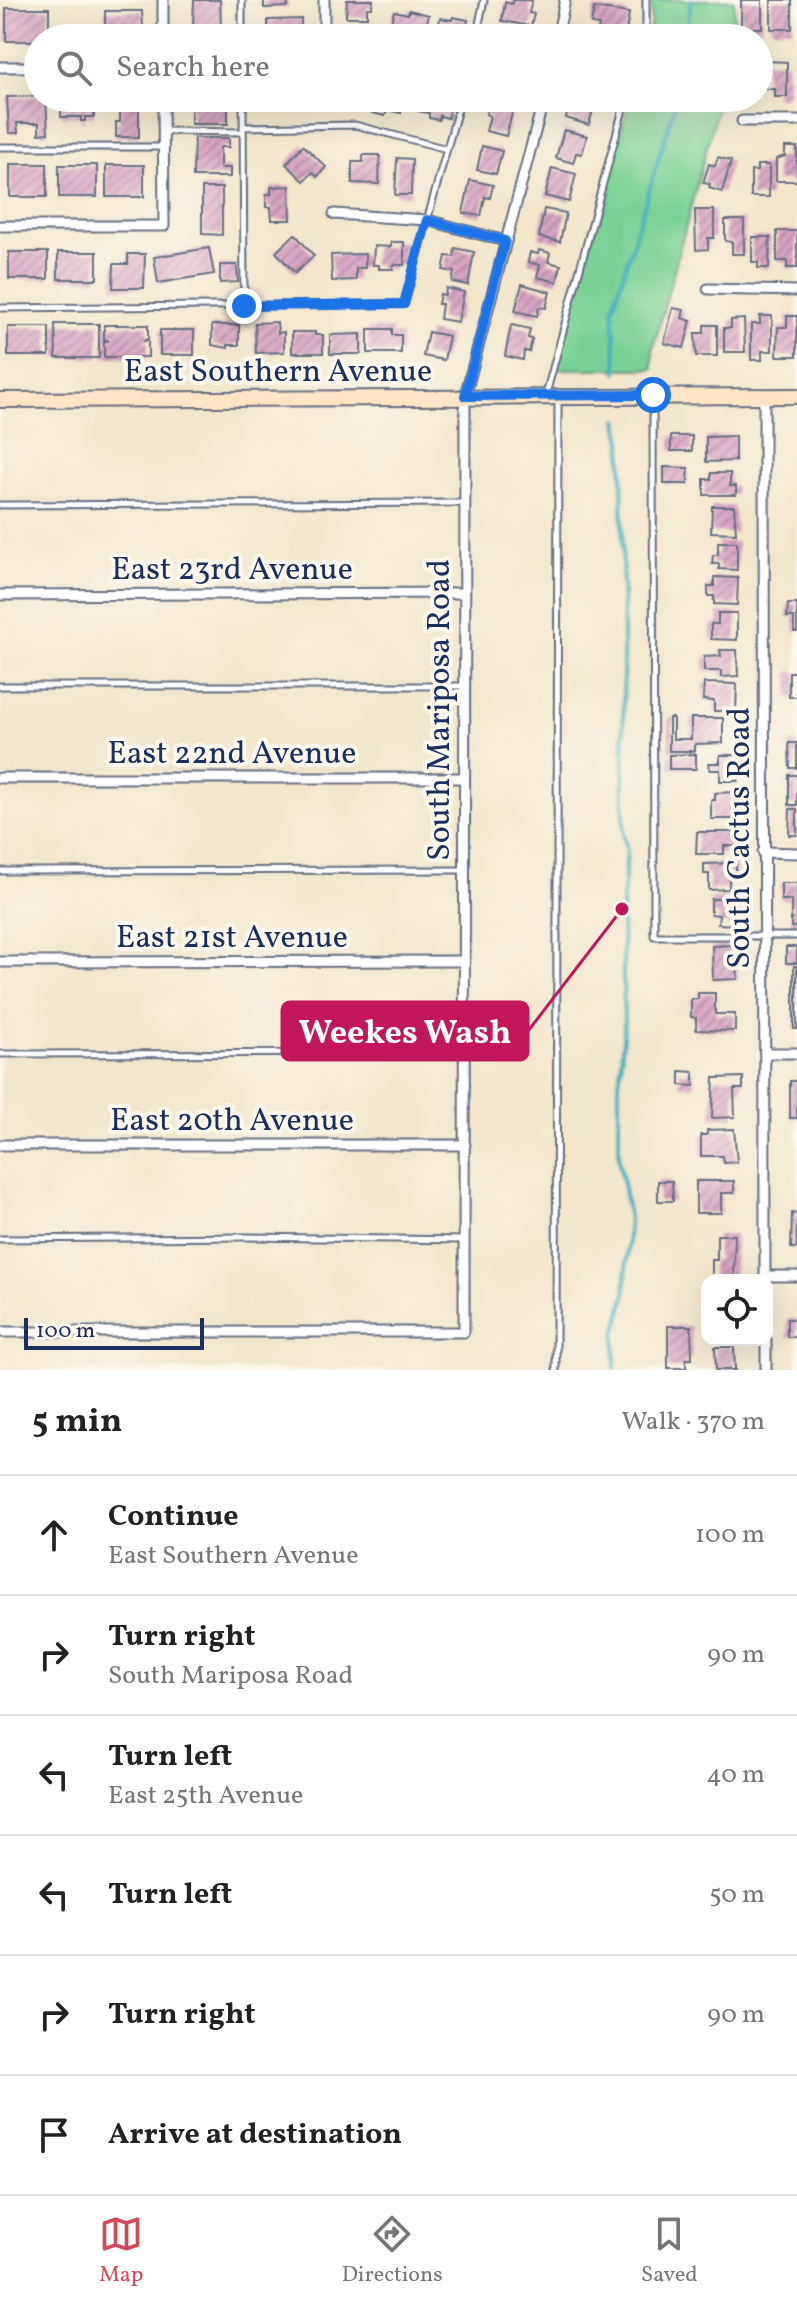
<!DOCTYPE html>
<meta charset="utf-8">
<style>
body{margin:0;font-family:Vollkorn,serif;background:#f2f2f2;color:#222}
.controls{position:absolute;right:24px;bottom:24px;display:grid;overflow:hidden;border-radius:16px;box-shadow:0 8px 32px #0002}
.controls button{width:72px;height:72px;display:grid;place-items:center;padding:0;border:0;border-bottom:2px solid #e0e0e0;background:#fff;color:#222;font:40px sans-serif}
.scale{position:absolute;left:24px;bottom:20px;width:180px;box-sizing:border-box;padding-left:8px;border:4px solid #1b2f5e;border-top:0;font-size:22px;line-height:28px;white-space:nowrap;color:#1b2f5e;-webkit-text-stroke:6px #fbf7ec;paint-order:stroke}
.stop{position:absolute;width:24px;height:24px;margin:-18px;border:6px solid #1a73e8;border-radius:50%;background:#fff}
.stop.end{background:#1a73e8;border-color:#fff;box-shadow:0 2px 8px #0008}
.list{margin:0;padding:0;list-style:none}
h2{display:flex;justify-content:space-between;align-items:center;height:104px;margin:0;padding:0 32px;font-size:34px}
h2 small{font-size:26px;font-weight:400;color:#767676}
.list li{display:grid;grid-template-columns:52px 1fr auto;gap:24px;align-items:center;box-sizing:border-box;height:120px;padding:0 32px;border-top:2px solid #e0e0e0}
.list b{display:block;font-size:30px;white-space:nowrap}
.list p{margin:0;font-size:26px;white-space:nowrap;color:#767676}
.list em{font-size:26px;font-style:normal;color:#767676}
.icon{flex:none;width:44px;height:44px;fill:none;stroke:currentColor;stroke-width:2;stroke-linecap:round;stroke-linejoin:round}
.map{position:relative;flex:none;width:797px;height:1370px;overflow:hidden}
.search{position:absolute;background:#fff;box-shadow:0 8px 32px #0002;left:24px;right:24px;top:24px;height:88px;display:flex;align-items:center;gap:20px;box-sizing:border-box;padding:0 28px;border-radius:44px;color:#767676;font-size:30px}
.sheet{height:824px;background:#fff}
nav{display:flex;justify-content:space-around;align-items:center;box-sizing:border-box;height:112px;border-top:2px solid #e0e0e0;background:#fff;font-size:22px;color:#767676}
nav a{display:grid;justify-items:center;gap:4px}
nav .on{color:#d1495b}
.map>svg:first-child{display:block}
.green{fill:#7ad195;stroke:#4a807a;stroke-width:2}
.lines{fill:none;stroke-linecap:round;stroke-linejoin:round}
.stream{stroke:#40adbf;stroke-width:4}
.building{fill:url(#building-hatch)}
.lane-casing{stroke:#666f84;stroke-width:9}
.street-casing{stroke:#666f84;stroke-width:13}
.secondary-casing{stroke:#666f84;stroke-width:18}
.lane{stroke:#fff;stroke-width:5}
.street{stroke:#fff;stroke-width:9}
.secondary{stroke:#ffe4c6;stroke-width:14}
.route{stroke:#1a73e8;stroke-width:10}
.labels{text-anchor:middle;stroke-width:8;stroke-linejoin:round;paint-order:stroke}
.street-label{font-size:32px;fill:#1b2f5e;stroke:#fbf7ec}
.leader{fill:none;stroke:#c2185b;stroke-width:3}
.callout-dot{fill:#c2185b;stroke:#fbf7ec;stroke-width:3}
.callout{fill:#c2185b;stroke:#c2185b;stroke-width:3}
.callout-label{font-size:34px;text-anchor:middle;font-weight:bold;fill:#fff}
</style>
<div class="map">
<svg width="797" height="1370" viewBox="0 0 797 1370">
<defs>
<pattern id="building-hatch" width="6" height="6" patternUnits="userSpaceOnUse" patternTransform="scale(2)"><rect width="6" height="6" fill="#d7a3c2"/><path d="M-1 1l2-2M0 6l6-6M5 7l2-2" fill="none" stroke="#ae85a1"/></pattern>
</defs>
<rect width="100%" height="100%" fill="#fbf7ec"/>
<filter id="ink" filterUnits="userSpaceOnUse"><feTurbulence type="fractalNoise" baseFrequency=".0125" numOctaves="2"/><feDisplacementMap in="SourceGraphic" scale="16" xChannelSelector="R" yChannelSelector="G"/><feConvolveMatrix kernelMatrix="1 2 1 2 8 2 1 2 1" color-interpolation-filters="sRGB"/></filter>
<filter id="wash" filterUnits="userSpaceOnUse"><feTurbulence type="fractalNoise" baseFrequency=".006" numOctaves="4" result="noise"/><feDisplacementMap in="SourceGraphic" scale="32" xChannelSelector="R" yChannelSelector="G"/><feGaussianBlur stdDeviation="1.8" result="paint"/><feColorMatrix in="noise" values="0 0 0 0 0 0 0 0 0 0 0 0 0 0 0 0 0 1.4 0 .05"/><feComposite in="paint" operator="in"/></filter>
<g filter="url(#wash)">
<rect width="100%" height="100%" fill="#f2e6cc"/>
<g class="green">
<path d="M651,0H734L735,38H646L651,23Z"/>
<path d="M630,98H720L653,349V369H557Z"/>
</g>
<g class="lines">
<g class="stream">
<path d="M686,38L691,0"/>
<path d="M617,372L613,308L677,98"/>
<path d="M615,1370V1336L625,1297L629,1219L619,1159V1085L624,1026L622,909L627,852L624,837L622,442L618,420"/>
</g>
</g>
<g id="blocks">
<g class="building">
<path d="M194,0H220L221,27L193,26Z"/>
<path d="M264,0H287L288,7L264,8Z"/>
<path d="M347,0H373L372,8H367V17H346Z"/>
<path d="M513,0H532L529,13L534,14L531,26L502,21L505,2L512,4Z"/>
<rect x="741" y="0" width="21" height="28"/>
<rect x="771" y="0" width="21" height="29"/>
<path d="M6,8H49V38H38V41H6Z"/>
<path d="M594,8L629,13L626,32L622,31L621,38L597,36L599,25L591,24Z"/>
<path d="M409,10L429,15L423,38L389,30L394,11L408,14Z"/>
<path d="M105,11H142L143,27H138V38H110V27H105Z"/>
<path d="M453,17L468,20L465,38H436L440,18L452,20Z"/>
<path d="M301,19V31H294V38H268V20Z"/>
<path d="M765,61L787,62V97H775V89H765Z"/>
<path d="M38,96V98H46L48,133L39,134V123H17L18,133H9L7,97Z"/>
<path d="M61,98H94V117H85V121H81V117H61Z"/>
<path d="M117,98H139V137H116V122H120V103H117Z"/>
<rect x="191" y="98" width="37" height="26"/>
<path d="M373,98H405L401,113L387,110L385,116L372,113Z"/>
<path d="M415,98H453L448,118L440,116L439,120L429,118V113L412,110Z"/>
<path d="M571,98H596L589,125L566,118Z"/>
<path d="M489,104L513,110L506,136L486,131L490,116L486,114Z"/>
<path d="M564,130L587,136L582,154L576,153L573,163L556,158Z"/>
<path d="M194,138H229V147H220V168H230V177H193Z"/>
<path d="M303,145L326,167L317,177L313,172L304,181L286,164Z"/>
<path d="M482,146L502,151L496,174L477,170Z"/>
<path d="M785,147H797V181H776V159L785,156Z"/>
<path d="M363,155H380L379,184L352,183V162H363Z"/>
<path d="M718,157L731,161L722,192L709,188L710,184L703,183L709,164L715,166Z"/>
<path d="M397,158L412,159L411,195H395Z"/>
<rect x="10" y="164" width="37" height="33"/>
<rect x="59" y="165" width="38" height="32"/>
<rect x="106" y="165" width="38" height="32"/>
<path d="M757,165H769V197H751V171H757Z"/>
<path d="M552,168L576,174L569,202L545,196Z"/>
<path d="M470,180L493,185L490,198L485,197L481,216L463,213Z"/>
<path d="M290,186L291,220H272L271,207H266V194H271V187Z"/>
<path d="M202,188H222V235L202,234Z"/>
<path d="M544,209L566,213L560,242L539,237Z"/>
<path d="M695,210H714V238H708V249L696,250Z"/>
<path d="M725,220H744V254H732V242L725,241Z"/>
<path d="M777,231H797V268H787V261H777Z"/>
<path d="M295,234L314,256L295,273L276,252Z"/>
<path d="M752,237H770L769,268H758V262H752Z"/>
<path d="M391,242H404V265H393V269H379V265H373L374,246L391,247Z"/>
<path d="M209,248L214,274L158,283L154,257Z"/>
<path d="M455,248L474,252L468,285L452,282L454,272L443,270L446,256L454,257Z"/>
<path d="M539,250L550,253L548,262L561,265L557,282L537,277L540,265L528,262L530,252L538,254Z"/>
<rect x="9" y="252" width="39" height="27"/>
<rect x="58" y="252" width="39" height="27"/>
<path d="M128,254H145L144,288H113L114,264H128Z"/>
<path d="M365,254V268H356V280L332,281L331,255Z"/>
<path d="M220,265H237L238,282L220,283Z"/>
<path d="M522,284L550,292L546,308L539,307L537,316L515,311Z"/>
<path d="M446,288L464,292L458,322L440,319L442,304H438L440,294L445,295Z"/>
<path d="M673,308L684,310L682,318L691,321L684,348L664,343Z"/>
<path d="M760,316H772V351H762V360H751V324H760Z"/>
<path d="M787,316H797V356H777L778,327H787Z"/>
<path d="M744,319L745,352H724V328H731V320Z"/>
<path d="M277,322L278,333L284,332V352L256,353L255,323Z"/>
<path d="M55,324H99V358H56Z"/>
<path d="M104,325H148V339L143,341H148V357H104V341H109L104,339Z"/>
<path d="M212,325H239V345H228V348L212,345Z"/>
<path d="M511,325L530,329L528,338L532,339L529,352L524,351L523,360L505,356Z"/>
<path d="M704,325H717V356H696L695,333H704Z"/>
<rect x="8" y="327" width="41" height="29"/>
<path d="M368,329H392V335H401V353H368Z"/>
<rect x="160" y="330" width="34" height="25"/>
<path d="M292,332H315V335H323V353H292Z"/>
<path d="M428,332L449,336L444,360L423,356Z"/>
<path d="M361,334V354H330V335Z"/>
<rect x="671" y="436" width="21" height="15"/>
<path d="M735,436V461L706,462V437Z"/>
<path d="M664,467L688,468V484H664Z"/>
<path d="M711,473H730V486H736V495H704V479H711Z"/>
<path d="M712,506H734L736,533L711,532Z"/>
<path d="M718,542H737V570L719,569V564H712L713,555H718Z"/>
<path d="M714,577L738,578L737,605L714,604V596H708V586H714Z"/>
<path d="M788,604H797V632H794V617H787Z"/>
<path d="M718,613H737V640L711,639V624H718Z"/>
<path d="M720,650H737L738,676L721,677V671H704V657L721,656Z"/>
<rect x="789" y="672" width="8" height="25"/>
<path d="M704,683L737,684L736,711H714V701L703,700Z"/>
<path d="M669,718H673V739H691V718H723V743L695,744V751H669Z"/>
<path d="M789,743H797V768H790Z"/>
<path d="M696,754V769H669V755Z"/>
<path d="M720,755H737L738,781H720V770H710L709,763H720Z"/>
<rect x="789" y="775" width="8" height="30"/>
<path d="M737,792V819H711V800H715V793Z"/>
<path d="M790,809H797V835H789Z"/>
<path d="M697,832H737V846H724V854H696Z"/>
<path d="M736,863V874H729V889L709,890V874H704V864Z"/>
<path d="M781,883H797V927H791V900H781Z"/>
<path d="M711,899H737V925L718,924L719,915L711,914Z"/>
<path d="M735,945L738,979L713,980L712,946Z"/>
<rect x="786" y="947" width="11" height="16"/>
<rect x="794" y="966" width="3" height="63"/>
<path d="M698,993H715V1014H735V1031L696,1030V1018L691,1017V999H698Z"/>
<path d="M680,1071L694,1072V1086L680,1085Z"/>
<path d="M743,1077V1089H734L735,1117L712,1118L714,1078Z"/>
<rect x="790" y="1081" width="7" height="37"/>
<path d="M734,1129L737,1162L724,1163L723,1156H701V1135H707V1130Z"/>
<path d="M658,1181H672L673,1201H658Z"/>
<path d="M696,1181H734V1193H721V1213H696Z"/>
<path d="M792,1213L797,1214V1248H791Z"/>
<path d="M717,1235H735L734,1280H712V1260H717Z"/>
<rect x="787" y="1319" width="10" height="18"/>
<path d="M668,1326H691L692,1359H686V1368H668Z"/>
<path d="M715,1347H734L735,1370H716Z"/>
</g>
</g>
</g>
<g filter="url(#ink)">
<use href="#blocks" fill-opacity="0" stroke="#666f84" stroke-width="2"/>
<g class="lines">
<g class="lane-casing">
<g id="lane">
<path d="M242,0V38"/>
<path d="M476,38L484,0"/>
<path d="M642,38L646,24V0"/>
<path d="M243,98L244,306"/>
<path d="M243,127L355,125L447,149"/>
<path d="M164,131L242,132"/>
<path d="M0,147H163"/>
<path d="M0,308L404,304L461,98"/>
<path d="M546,394L626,98"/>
<path d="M653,400L654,936H797"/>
<path d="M0,505L464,503"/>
<path d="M0,686H464"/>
<path d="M0,871L464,870"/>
<path d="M0,1054L463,1053"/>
<path d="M0,1239L247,1237L464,1240"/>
<path d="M556,1370L558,400"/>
</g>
</g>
<g class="street-casing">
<g id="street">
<path d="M163,0V38"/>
<path d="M324,0V33L341,38"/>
<path d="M557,38L565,0"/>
<path d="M0,67H38"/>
<path d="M742,121H797"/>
<path d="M334,214L427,220L505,241"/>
<path d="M0,226H164L163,98"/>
<path d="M708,289L797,291"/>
<path d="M764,396L765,1280"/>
<path d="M0,595L464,593"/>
<path d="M0,778H463"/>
<path d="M763,852L797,853"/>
<path d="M0,962L464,961"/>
<path d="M765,1053H797"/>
<path d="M0,1145H465"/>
<path d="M765,1276H797"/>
<path d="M0,1332H464L465,396L544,98"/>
<path d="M766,1340V1370"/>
</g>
</g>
<g class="secondary-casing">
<path id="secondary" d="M0,400L797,396"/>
</g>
<use href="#lane" class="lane"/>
<use href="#street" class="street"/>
<use href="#secondary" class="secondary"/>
</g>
</g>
<g class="lines" filter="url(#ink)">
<path class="route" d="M244,306L404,304L427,220L505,241L465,396L653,395"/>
</g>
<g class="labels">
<g class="street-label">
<text x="278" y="381">East Southern Avenue</text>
<text x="232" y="579">East 23rd Avenue</text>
<text transform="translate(438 710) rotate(-90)" y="11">South Mariposa Road</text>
<text x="232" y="763">East 22nd Avenue</text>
<text transform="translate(738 838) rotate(-90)" y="11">South Cactus Road</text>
<text x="232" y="947">East 21st Avenue</text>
<text x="232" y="1130">East 20th Avenue</text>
</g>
</g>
<path class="leader" d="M622 909L528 1031"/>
<circle class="callout-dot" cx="622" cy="909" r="8"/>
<rect class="callout" x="282" y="1002" width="246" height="58" rx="8"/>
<g class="callout-label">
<text x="405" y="1043">Weekes Wash</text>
</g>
</svg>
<div class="controls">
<button><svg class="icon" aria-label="locate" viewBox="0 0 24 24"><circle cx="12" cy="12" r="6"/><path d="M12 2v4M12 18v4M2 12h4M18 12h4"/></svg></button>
</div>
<div class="scale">100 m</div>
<div class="stop" style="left:653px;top:395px"></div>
<div class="stop end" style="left:244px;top:306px"></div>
<div class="search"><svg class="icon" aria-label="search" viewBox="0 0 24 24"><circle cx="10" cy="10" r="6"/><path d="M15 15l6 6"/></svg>Search here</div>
</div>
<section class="sheet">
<h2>5 min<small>Walk · 370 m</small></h2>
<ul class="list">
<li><svg class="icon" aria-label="ahead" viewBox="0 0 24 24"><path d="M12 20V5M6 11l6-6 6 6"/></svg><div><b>Continue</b><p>East Southern Avenue</p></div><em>100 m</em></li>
<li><svg class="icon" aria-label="right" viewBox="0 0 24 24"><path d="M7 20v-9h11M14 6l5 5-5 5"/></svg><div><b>Turn right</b><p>South Mariposa Road</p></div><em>90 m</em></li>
<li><svg class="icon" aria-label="left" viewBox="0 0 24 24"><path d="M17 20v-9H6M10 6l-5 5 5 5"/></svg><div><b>Turn left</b><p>East 25th Avenue</p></div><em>40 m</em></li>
<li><svg class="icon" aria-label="left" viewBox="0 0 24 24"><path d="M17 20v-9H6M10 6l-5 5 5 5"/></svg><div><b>Turn left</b></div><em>50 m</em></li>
<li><svg class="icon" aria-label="right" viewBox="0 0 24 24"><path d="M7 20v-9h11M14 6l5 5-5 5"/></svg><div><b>Turn right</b></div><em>90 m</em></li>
<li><svg class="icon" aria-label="arrive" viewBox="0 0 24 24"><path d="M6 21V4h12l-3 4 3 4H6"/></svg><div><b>Arrive at destination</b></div></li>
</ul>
</section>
<nav>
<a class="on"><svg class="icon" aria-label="map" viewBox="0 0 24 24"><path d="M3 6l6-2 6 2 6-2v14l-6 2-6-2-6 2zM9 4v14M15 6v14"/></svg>Map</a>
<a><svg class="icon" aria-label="directions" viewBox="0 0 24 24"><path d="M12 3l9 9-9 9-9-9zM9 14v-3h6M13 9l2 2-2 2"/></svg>Directions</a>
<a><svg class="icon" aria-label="saved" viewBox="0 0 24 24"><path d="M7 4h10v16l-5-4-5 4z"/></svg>Saved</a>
</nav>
